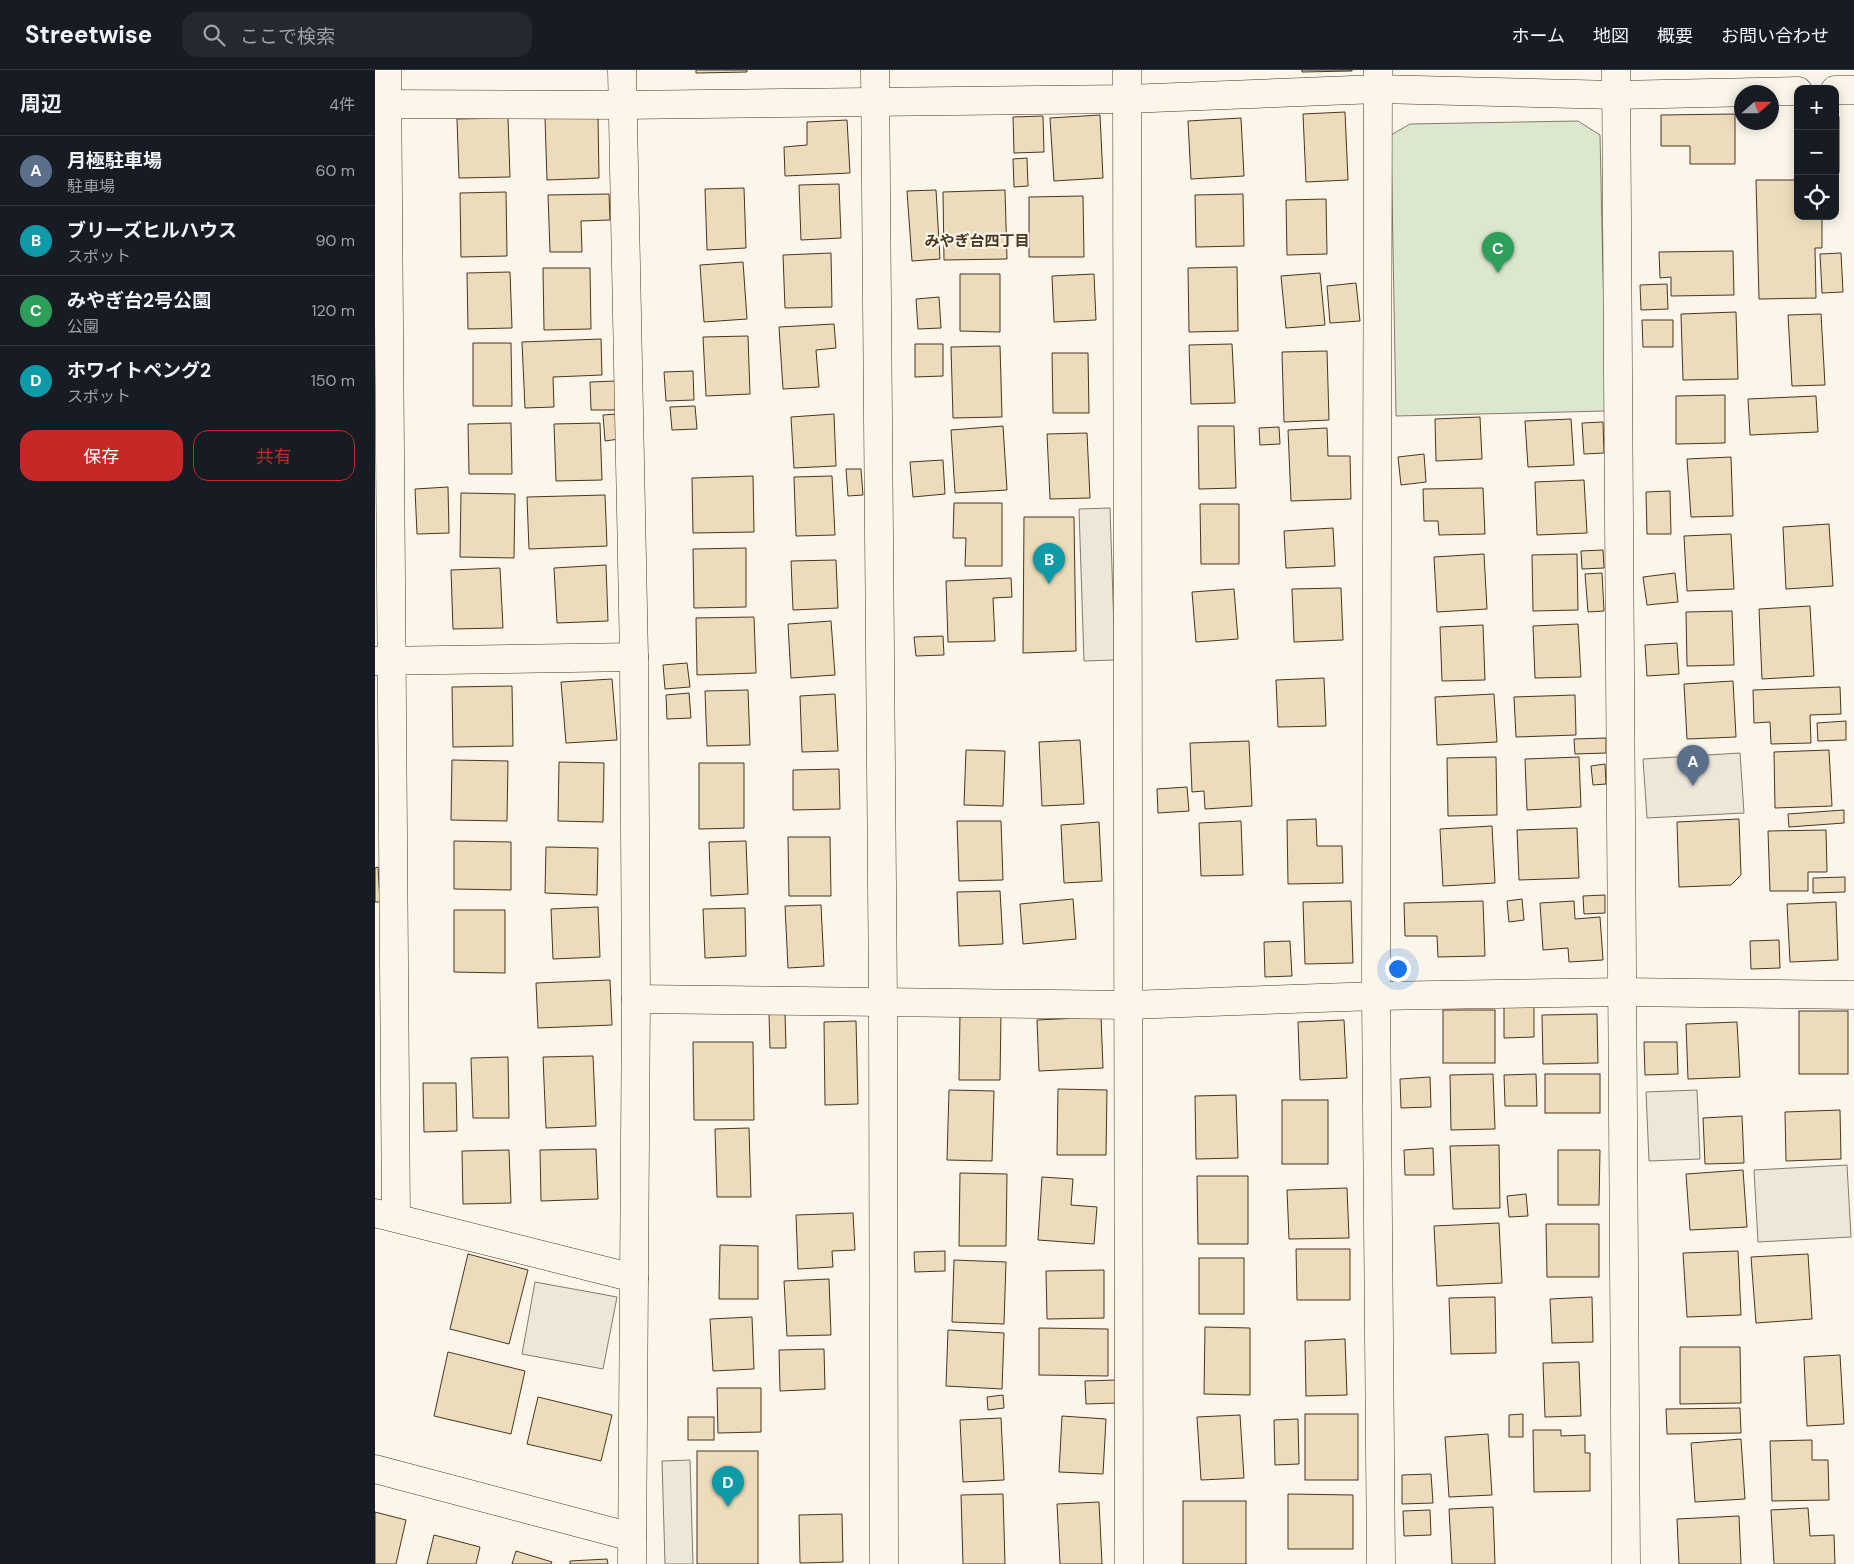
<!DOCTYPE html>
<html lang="ja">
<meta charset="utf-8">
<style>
body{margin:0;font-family:"DM Sans","Noto Sans JP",sans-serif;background:#242831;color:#f1f3f6}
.controls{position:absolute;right:15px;top:15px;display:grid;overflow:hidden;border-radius:10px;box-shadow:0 2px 12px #0003}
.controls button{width:45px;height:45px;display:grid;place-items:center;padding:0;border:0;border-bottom:1px solid #363941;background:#171b24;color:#f1f3f6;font:25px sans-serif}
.compass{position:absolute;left:1359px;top:15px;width:45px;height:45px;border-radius:50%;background:#171b24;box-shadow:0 2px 12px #0003;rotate:69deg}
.you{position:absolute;left:1022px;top:898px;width:18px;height:18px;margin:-12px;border:4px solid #fff;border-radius:50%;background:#1a73e8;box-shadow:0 0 0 8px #1a73e833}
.badge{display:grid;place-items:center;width:32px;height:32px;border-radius:50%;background:#c62828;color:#fff;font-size:16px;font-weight:700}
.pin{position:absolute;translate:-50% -41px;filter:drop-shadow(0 1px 2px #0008)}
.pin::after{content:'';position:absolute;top:26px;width:18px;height:15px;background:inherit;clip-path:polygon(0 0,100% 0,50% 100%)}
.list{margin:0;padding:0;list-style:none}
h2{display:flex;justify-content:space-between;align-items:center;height:65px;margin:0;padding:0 20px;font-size:21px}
h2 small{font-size:16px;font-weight:400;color:#9ea1a6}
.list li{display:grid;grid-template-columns:32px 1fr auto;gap:15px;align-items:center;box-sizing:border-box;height:70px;padding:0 20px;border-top:1px solid #363941}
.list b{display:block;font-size:19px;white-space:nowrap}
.list p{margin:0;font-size:16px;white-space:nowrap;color:#9ea1a6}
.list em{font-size:16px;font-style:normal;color:#9ea1a6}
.actions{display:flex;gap:10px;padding:15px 20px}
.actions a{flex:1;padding:11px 0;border:1px solid #c62828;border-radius:15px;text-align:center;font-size:18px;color:#c62828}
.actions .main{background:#c62828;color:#fff}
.icon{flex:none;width:28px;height:28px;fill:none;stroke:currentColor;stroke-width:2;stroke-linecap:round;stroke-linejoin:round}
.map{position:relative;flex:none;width:1479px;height:1494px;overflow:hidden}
header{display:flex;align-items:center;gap:30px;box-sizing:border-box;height:70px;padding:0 25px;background:#171b24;border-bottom:1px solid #363941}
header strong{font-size:24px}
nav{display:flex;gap:28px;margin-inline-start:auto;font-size:18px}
.search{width:350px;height:45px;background:#242831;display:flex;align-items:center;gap:12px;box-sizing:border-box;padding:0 18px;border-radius:15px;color:#9ea1a6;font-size:19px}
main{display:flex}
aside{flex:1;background:#171b24}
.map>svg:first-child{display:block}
.green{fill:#dce7d0;stroke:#887966}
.parking{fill:#ede7d9;stroke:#887966}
.building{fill:#ecdcbc;stroke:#4a3520}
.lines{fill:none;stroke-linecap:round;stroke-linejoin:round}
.minor-casing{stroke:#4a3520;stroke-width:29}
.minor{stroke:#fbf6e9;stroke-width:28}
.labels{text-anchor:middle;stroke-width:4;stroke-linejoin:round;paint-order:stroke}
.neighbourhood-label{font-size:15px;font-weight:bold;fill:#4a3520;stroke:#fbf6e9}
</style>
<header>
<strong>Streetwise</strong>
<div class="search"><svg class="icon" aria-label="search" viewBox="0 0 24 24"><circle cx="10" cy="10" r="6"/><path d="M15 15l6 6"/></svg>ここで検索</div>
<nav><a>ホーム</a><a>地図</a><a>概要</a><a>お問い合わせ</a></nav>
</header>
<main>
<aside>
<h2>周辺<small>4件</small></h2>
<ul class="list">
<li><span class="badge" style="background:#5c6f8a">A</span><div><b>月極駐車場</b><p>駐車場</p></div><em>60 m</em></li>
<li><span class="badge" style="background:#0f9aa8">B</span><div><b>ブリーズヒルハウス</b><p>スポット</p></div><em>90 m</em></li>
<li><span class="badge" style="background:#2e9e5b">C</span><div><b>みやぎ台2号公園</b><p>公園</p></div><em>120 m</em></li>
<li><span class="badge" style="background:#0f9aa8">D</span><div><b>ホワイトペング2</b><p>スポット</p></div><em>150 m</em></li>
</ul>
<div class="actions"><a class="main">保存</a><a>共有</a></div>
</aside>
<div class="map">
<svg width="1479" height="1494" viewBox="0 0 1479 1494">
<rect width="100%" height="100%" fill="#fbf6e9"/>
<path class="green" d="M1203,51L1225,65L1231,341L1021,346L1016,65L1035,54Z"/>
<g class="parking">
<path d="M735,438L740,590L709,591L704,439Z"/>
<path d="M1365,683L1369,743L1272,748L1268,689Z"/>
<path d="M1322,1020L1325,1089L1274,1091L1271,1022Z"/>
<path d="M1472,1095L1476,1167L1383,1172L1379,1100Z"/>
<path d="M160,1212L242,1227L228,1299L147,1284Z"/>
<path d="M315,1390L318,1494H290L287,1391Z"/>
</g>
<g class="building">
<path d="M321,0H372V2L321,3Z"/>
<path d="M927,0H977V1L927,2Z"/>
<path d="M970,42L973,110L931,112L928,44Z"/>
<path d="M1360,44V94H1315V76H1286V45Z"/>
<path d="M725,45L728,108L679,111L675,48Z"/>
<path d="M223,46L224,108L172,110L170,48Z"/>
<path d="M668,46L669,82L639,83L638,47Z"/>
<rect x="1460" y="47" width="4" height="55"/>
<path d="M133,48L135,107L84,108L82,49Z"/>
<path d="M866,48L869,106L816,109L813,51Z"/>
<path d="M472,50L475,103L410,106L409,77L432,75V52Z"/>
<path d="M652,88L653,116L639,117L638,89Z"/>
<path d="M1381,110H1423V146H1447V178H1440L1441,228L1384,229Z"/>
<path d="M464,114L466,168L426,170L424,115Z"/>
<path d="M369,118L371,178L332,180L330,119Z"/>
<path d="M561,120L565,189L537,191L532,121Z"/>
<path d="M630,120L632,189L569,190L568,122Z"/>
<path d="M131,122L132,186L86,187L85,123Z"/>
<path d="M234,124L235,150L206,151L207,182H175L173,125Z"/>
<path d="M868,124L869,176L821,177L820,125Z"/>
<path d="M708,126L709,187H654V127Z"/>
<path d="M951,129L952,184L912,185L911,130Z"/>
<path d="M1358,181L1359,225L1296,226V207L1285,208L1284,182Z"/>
<path d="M456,183L457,237L410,238L408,185Z"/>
<path d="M1466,183L1468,222L1447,223L1445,184Z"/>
<path d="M368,192L372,249L329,252L325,195Z"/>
<path d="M862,197L863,261L814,262L813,198Z"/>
<path d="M168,198H215L216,259L169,260Z"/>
<path d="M135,202L137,258L93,259L92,203Z"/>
<path d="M945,203L950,255L911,258L906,206Z"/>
<path d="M585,204H625V262L585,261Z"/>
<path d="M719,204L721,250L679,252L677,206Z"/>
<path d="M981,213L985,251L955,253L952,216Z"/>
<path d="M1292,214L1293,239L1266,240L1265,215Z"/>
<path d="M564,227L566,258L543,259L541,229Z"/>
<path d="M1361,242L1363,309L1308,310L1306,244Z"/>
<path d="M1446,244L1450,315L1417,316L1413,245Z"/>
<path d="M1267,250H1298V277H1268Z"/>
<path d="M459,254L461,278L441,280L444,317L408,319L404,257Z"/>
<path d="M373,266L375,324L331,326L328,267Z"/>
<path d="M226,269L227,305L178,307L179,337L150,338L147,272Z"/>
<path d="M98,273H136L137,336H98Z"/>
<path d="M540,274H568V306L540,307Z"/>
<path d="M857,274L860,333L816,334L814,275Z"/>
<path d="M625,276L627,347L578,348L576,277Z"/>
<path d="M952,281L954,350L909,352L907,282Z"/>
<path d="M677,283H713L714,343H678Z"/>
<path d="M318,301L319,330L291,331L289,302Z"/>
<path d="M241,311L242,340H216L215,312Z"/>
<path d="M1350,325V373L1301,374V326Z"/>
<path d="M1441,326L1443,362L1375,365L1373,329Z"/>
<path d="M320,336L322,359L297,360L295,337Z"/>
<path d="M242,344L244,369L230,371L228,345Z"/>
<path d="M459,344L461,396L419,398L416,347Z"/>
<path d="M1105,347L1107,389L1061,391L1060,349Z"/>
<path d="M1196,349L1199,395L1153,397L1150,351Z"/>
<path d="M1228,352L1229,383L1209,384L1207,353Z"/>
<path d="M136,353L137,404H94L93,354Z"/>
<path d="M225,353L227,410L181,411L179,354Z"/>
<path d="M628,356L632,420L580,423L576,360Z"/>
<path d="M823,356H859L861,418L824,419Z"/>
<path d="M904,357L905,374L885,375L884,358Z"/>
<path d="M952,358L953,386H975L976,429L916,431L913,360Z"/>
<path d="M712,363L715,428L675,429L672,364Z"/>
<path d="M1049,384L1051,412L1026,415L1023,387Z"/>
<path d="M1356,387L1358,446L1316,447L1312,389Z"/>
<path d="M568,390L570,424L538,427L535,392Z"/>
<path d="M471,399H486L488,425L473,426Z"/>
<path d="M378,406L379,462L318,463L317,408Z"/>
<path d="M457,406L460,465L421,466L419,407Z"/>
<path d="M1209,410L1212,463L1162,465L1160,412Z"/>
<path d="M73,417L74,463L42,464L40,419Z"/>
<path d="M1108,418L1110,464L1064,465L1063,451H1049L1048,419Z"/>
<path d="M1295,421L1296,464H1272L1271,422Z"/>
<path d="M86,423L140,424L139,488L85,487Z"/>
<path d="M230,425L232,476L154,479L152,427Z"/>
<path d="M579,433H627V496H590L591,468H578Z"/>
<path d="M825,434H864V494H826Z"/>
<path d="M649,447H699L701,581L648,583Z"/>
<path d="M1454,454L1458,516L1411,519L1408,457Z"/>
<path d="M958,458L960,496L911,498L909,461Z"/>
<path d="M1356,464L1359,519L1312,521L1309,466Z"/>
<path d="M371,478V537L319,538L318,479Z"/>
<path d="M1228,480L1229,498L1207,499L1206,481Z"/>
<path d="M1109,484L1112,539L1062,542L1059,487Z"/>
<path d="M1202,484L1203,540L1158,541L1157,485Z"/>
<path d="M461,490L463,538L418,540L416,491Z"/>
<path d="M231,495L233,551L182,553L179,498Z"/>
<path d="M125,498L128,558L78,559L76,500Z"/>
<path d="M1227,503L1229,541L1213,542L1210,504Z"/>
<path d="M1300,503L1303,532L1272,535L1268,507Z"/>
<path d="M636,508L637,527L618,528L620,571L573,572L571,511Z"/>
<path d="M966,518L968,570L919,572L917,519Z"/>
<path d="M859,519L863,569L821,572L817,522Z"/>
<path d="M1435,536L1439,606L1387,609L1384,539Z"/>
<path d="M1357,541L1359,595L1312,596L1311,542Z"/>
<path d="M379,547L381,603L322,605L321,548Z"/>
<path d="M456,551L460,605L416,608L413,554Z"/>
<path d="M1203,554L1206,607L1160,608L1158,556Z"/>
<path d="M1108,555L1110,610L1067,611L1065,557Z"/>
<path d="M568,566L569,585L541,586L539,567Z"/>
<path d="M1302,573L1304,604L1272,606L1270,575Z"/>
<path d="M312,593L315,617L290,619L288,595Z"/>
<path d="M949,608L951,656L903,657L901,610Z"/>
<path d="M237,609L242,670L191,673L186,612Z"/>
<path d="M1358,611L1361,667L1312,669L1309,614Z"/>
<path d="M137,616L138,676L78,677L77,617Z"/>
<path d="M1465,617L1466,644L1435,645L1436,673L1396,674L1395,652L1379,653L1378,620Z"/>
<path d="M373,620L375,675L332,676L330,621Z"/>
<path d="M314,623L316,648L292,649L291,625Z"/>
<path d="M460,624L463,681L427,682L425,626Z"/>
<path d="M1119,624L1122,672L1062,675L1060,627Z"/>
<path d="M1200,625L1201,665L1141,667L1139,627Z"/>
<path d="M1471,651V670L1443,671L1442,653Z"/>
<path d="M1231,668V683L1200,684L1199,669Z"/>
<path d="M705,670L709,734L667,736L664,672Z"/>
<path d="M874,671L877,736L830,739L829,721L817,722L815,673Z"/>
<path d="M591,680L630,681L628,736L589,735Z"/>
<path d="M1454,680L1457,736L1400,738L1399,682Z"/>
<path d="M1121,687L1122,745L1073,746L1072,688Z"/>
<path d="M1204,687L1206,737L1152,740L1150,689Z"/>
<path d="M77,690L133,691L132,751L76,750Z"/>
<path d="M184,692L229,693L228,752L183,751Z"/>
<path d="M324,693H369V758L324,759Z"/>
<path d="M1230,694L1231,714L1218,715L1216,696Z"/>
<path d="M464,699L465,739L418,740V700Z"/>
<path d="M812,717L814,741L783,743L782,719Z"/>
<path d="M1469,740V753L1414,757L1413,744Z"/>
<path d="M941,749L942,776H967L968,813L913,814L912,750Z"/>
<path d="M1364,749L1366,805L1356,815L1304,817L1302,752Z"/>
<path d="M582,751H626L628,810L584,811Z"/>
<path d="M866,751L868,805L826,806L824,753Z"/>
<path d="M724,752L727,811L689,813L686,755Z"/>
<path d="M1117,756L1120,813L1068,816L1065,759Z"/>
<path d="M1202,758L1204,808L1144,810L1142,760Z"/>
<path d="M1451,760L1452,802H1433V821H1395L1393,761Z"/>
<path d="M413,767H455L456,826H414Z"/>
<path d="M79,771L136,772V820L79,819Z"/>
<path d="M371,771L373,824L336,826L334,772Z"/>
<path d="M171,777L223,778L222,825L170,823Z"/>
<path d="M3,797L5,832H0V798Z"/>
<path d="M1470,807V822L1438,823V808Z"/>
<path d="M625,821L628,874L584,876L582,822Z"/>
<path d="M1230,825V843L1209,844L1208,826Z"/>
<path d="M698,829L701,869L648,874L645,834Z"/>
<path d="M1147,829L1149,850L1134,852L1132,831Z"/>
<path d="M976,831L978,893L930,894L928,832Z"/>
<path d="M1108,831L1110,886L1063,887L1062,866H1030L1029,833Z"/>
<path d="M1199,831L1200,849L1225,847L1228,890L1194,892L1193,878L1168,880L1165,833Z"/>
<path d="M1461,832L1463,890L1415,892L1412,834Z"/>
<path d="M446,835L449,896L413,898L410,836Z"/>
<path d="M223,837L225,887L178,889L176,839Z"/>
<path d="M370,838L371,886L330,888L328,839Z"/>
<path d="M79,840H130V903L79,902Z"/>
<path d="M1404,870L1405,898L1376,899L1375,871Z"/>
<path d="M915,871L917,906L890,907L889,872Z"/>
<path d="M235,910L237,955L163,958L161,913Z"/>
<path d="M1159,936V967L1129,968V937Z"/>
<rect x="1068" y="940" width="52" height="53"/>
<rect x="1424" y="941" width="49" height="63"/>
<path d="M394,943H410L411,978H395Z"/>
<path d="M585,943L626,944L625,1010H584Z"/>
<path d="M1222,944L1223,993L1168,994L1167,945Z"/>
<path d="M726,947L728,998L664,1001L662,950Z"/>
<path d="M969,950L972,1008L925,1010L923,952Z"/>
<path d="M481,951L483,1034L450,1035L449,952Z"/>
<path d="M1362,952L1365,1007L1313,1009L1311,954Z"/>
<path d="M318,972H378L379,1050H319Z"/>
<path d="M1269,972H1302L1303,1004L1270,1005Z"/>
<path d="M218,986L221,1056L171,1058L168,987Z"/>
<path d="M133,987L134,1048H98L96,988Z"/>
<path d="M1118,1004L1120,1059L1076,1060L1075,1005Z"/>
<path d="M1161,1004L1162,1036H1130L1129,1005Z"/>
<rect x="1170" y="1004" width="55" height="39"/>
<path d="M1055,1007L1056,1037L1026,1038L1025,1009Z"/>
<path d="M48,1013H81L82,1061L49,1062Z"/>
<path d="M683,1019L732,1020L731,1085H682Z"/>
<path d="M574,1020L619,1021L617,1091L572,1090Z"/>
<path d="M861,1025L863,1088L821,1089L820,1026Z"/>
<rect x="907" y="1030" width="46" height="64"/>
<path d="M1465,1040L1466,1089L1411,1091L1410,1042Z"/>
<path d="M1367,1046L1369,1093L1330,1094L1328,1048Z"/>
<path d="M374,1058L376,1127H342L340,1059Z"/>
<path d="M1124,1075L1125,1138L1078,1139L1075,1076Z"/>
<path d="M1058,1078L1059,1105H1030L1029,1080Z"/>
<path d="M221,1079L223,1129L166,1131L165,1080Z"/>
<path d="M134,1080L136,1133L88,1134L87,1081Z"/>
<path d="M1183,1080H1225L1224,1135H1183Z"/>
<path d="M1368,1100L1372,1157L1315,1160L1311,1104Z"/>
<path d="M585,1103L632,1104L631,1176H584Z"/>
<path d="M822,1106H873V1174H823Z"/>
<path d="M667,1107L698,1109L696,1135L722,1137L719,1174L663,1170Z"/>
<path d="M972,1118L974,1168L914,1169L912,1120Z"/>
<path d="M1151,1124L1153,1146L1134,1147L1132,1126Z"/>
<path d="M478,1143L480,1180L457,1181L458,1197L423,1199L421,1145Z"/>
<path d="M1124,1153L1127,1213L1062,1216L1059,1156Z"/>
<path d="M1171,1154H1224V1207H1172Z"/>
<path d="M345,1175L383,1176V1229H344Z"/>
<path d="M921,1179H975V1230H922Z"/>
<path d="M570,1181V1201L540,1202L539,1182Z"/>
<path d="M1363,1181L1366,1245L1312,1247L1308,1183Z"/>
<path d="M93,1184L153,1200L134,1274L75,1259Z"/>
<path d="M1433,1184L1437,1249L1381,1253L1376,1187Z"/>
<rect x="824" y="1188" width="45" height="56"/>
<path d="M579,1190L631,1192L629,1254L577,1252Z"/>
<path d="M729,1200V1248L672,1249L671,1201Z"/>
<path d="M454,1209L456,1265L412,1266L409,1211Z"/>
<path d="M1120,1227L1121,1283L1076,1284L1074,1228Z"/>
<path d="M1217,1227L1218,1272L1177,1273L1175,1229Z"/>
<path d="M377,1247L379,1299L338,1301L335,1249Z"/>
<path d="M830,1257L875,1258V1325L829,1324Z"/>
<path d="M664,1258L733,1259V1306L664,1305Z"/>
<path d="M573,1260L629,1263L627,1319L571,1316Z"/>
<path d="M970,1269L972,1325L931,1326L930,1271Z"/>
<path d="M1305,1277H1365L1366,1333L1305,1334Z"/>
<path d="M449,1279L450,1319L405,1321L404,1280Z"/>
<path d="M73,1282L150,1301L136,1364L59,1346Z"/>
<path d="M1465,1285L1469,1354L1432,1356L1429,1287Z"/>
<path d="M1204,1292L1206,1346L1170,1347L1168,1293Z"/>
<path d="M741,1310L742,1333L711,1334L710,1311Z"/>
<path d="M342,1318H386V1362L343,1363Z"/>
<path d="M628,1325L629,1338L613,1340L612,1327Z"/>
<path d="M163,1327L237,1345L226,1391L152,1374Z"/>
<path d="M1365,1338L1366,1363L1292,1364L1291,1339Z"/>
<rect x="930" y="1344" width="53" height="66"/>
<path d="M1148,1344V1367H1134V1345Z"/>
<path d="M865,1345L869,1408L826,1410L822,1347Z"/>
<path d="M687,1346L731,1349L728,1404L684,1402Z"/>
<rect x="313" y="1347" width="26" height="23"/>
<path d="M626,1348L629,1410L588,1412L585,1350Z"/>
<path d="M923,1349L924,1394L900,1395L899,1350Z"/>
<path d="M1158,1360H1186V1366L1210,1365V1383H1215V1421L1159,1422Z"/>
<path d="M1113,1364L1117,1425L1074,1427L1070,1367Z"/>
<path d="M1366,1369L1370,1429L1320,1432L1316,1373Z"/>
<path d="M1437,1370V1390H1453L1454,1430L1397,1431L1395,1371Z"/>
<rect x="322" y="1381" width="61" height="113"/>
<path d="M1056,1404L1058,1433L1027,1434V1405Z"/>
<path d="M628,1424L630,1494H588L586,1425Z"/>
<path d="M913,1424L978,1425V1479H913Z"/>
<rect x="808" y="1431" width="63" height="63"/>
<path d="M724,1432L727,1494H685L682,1434Z"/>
<path d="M1118,1437L1120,1494H1077L1074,1439Z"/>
<path d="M1433,1438L1435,1466L1459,1465L1460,1494H1399L1396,1440Z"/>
<path d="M1055,1440L1056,1465L1029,1466L1028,1441Z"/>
<path d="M0,1442L31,1450L21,1494H0Z"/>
<path d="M467,1444L468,1492L425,1493L424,1445Z"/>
<path d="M1364,1446L1366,1494H1304L1302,1449Z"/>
<path d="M59,1465L105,1477L101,1494H52Z"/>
<path d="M141,1481L177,1492L176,1494H137Z"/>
<path d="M232,1489L233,1494H195V1491Z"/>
</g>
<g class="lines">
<g class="minor-casing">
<g id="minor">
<path d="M12,0L21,1147"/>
<path d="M247,0L259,587L261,929L257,1494"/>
<path d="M500,0L508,930L509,1494"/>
<path d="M752,0L754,1494"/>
<path d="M1003,0L1001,926L1006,1494"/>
<path d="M1241,0L1251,1494"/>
<path d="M1460,20H1479"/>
<path d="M0,34L247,35L752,29L1003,19L1241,25L1423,21"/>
<path d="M0,591L259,587"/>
<path d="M261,929L754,935L1001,926L1247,922L1479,925"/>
<path d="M0,1143L259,1208"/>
<path d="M0,1399L257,1467"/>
</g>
</g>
<use href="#minor" class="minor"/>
</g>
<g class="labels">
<g class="neighbourhood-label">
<text x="602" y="176">みやぎ台四丁目</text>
</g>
</g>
</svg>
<div class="controls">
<button>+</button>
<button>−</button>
<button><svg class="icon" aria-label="locate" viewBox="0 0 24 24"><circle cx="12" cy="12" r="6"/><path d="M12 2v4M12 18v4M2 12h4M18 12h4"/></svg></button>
</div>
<svg class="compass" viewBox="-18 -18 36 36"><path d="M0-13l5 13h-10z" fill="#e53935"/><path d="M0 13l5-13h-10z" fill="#9ea1a6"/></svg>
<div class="you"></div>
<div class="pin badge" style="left:1318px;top:716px;background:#5c6f8a">A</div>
<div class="pin badge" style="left:674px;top:514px;background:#0f9aa8">B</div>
<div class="pin badge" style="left:1123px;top:203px;background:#2e9e5b">C</div>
<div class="pin badge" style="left:353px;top:1437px;background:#0f9aa8">D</div>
</div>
</main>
